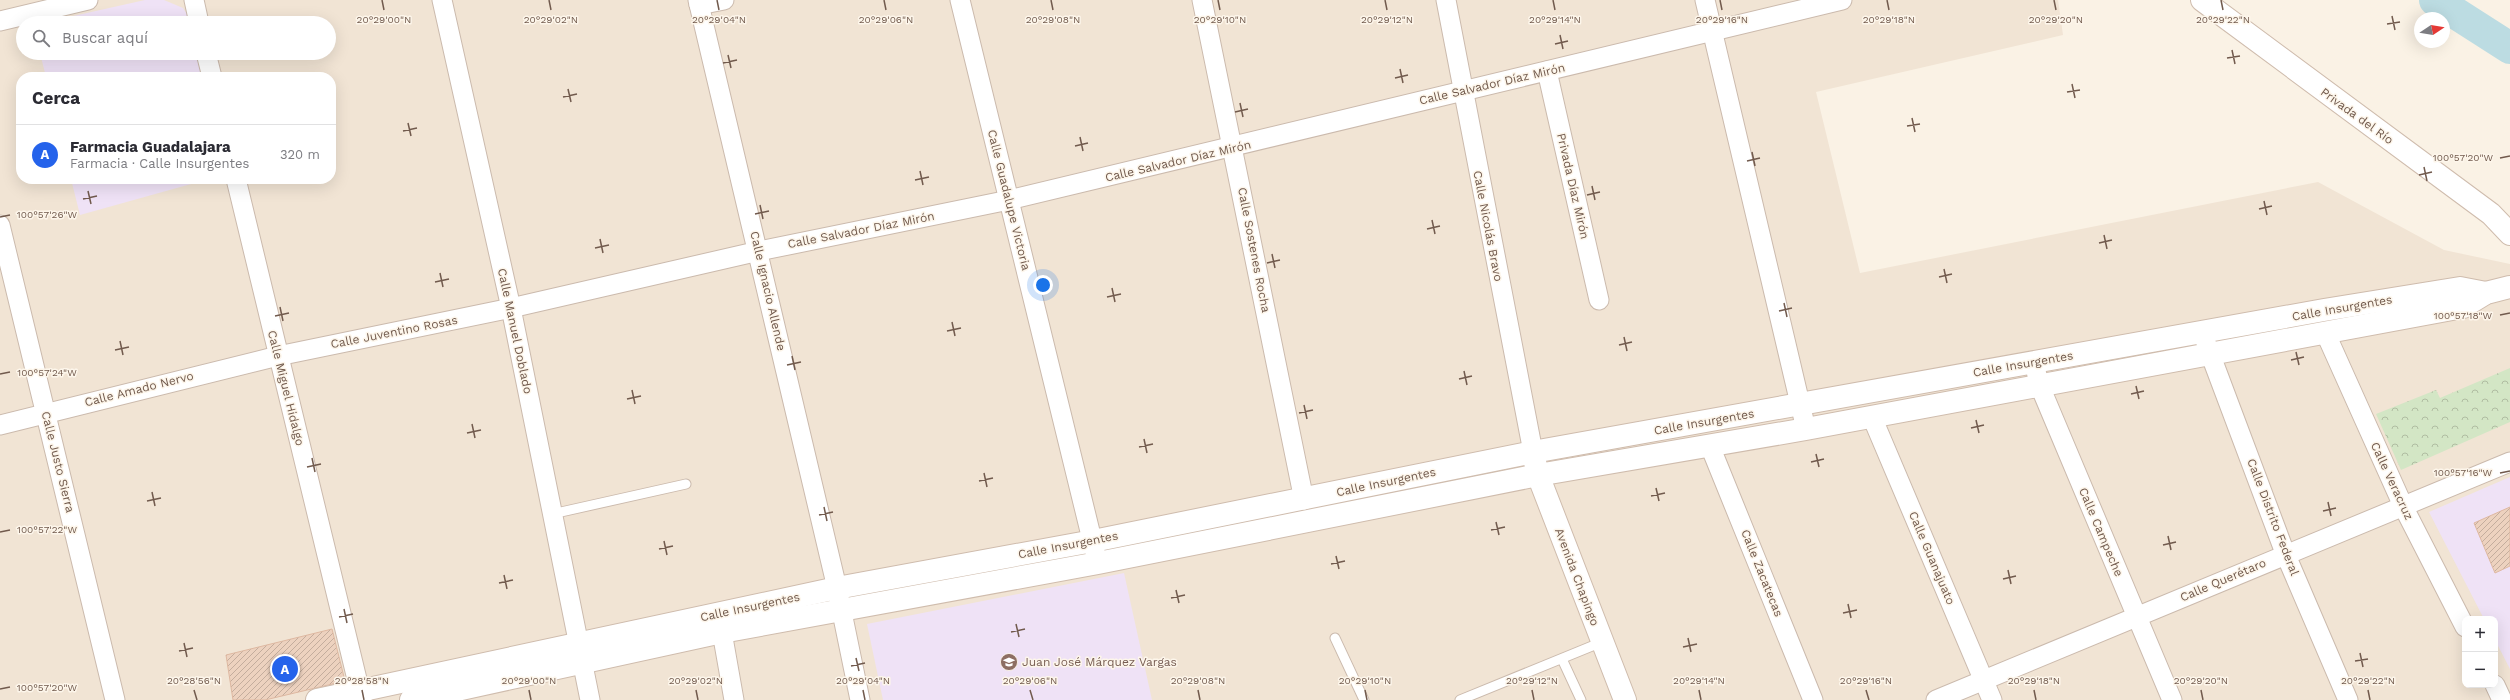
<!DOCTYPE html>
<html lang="es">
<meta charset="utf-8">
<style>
body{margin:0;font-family:"Work Sans",sans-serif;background:#f2f2f3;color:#2b2b33}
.controls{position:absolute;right:12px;bottom:12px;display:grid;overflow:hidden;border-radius:8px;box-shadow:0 4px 16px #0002}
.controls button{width:36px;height:36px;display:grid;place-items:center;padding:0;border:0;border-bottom:1px solid #e1e1e2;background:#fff;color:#2b2b33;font:20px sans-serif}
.compass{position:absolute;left:2414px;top:12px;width:36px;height:36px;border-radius:50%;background:#fff;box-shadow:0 4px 16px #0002;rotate:78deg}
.you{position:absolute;left:1043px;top:285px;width:14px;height:14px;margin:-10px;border:3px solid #fff;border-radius:50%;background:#1a73e8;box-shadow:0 0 0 6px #1a73e833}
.badge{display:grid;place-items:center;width:26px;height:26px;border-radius:50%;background:#2563eb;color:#fff;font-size:13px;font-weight:700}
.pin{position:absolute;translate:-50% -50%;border:2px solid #fff;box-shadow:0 1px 4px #0006}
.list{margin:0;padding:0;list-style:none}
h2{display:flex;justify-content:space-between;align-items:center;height:52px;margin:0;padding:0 16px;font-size:17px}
h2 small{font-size:13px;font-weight:400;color:#7c7c81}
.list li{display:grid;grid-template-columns:26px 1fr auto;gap:12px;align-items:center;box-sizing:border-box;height:60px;padding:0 16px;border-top:1px solid #e1e1e2}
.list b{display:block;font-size:15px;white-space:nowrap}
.list p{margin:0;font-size:13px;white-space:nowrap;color:#7c7c81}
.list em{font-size:13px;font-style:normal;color:#7c7c81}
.icon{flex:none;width:22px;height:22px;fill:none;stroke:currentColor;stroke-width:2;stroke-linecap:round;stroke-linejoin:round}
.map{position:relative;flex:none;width:2510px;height:700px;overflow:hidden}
.search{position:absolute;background:#fff;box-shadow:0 4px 16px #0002;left:16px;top:16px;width:320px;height:44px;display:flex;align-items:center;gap:10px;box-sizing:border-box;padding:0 14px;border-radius:22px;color:#7c7c81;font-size:15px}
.panel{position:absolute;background:#fff;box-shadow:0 4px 16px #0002;left:16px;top:72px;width:320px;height:112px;border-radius:16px}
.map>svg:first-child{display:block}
.residential{fill:#f1e4d4;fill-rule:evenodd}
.education{fill:#efe2f6}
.park{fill:url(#park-crowns)}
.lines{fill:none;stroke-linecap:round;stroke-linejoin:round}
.river{stroke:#bcdce2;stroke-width:32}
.building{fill:url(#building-hatch);stroke:#deb8a1}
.lane-casing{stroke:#cbbaad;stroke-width:11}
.street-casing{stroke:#cbbaad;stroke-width:21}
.secondary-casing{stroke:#cfbcad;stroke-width:24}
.lane{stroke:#fff;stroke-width:9}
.street{stroke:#fff;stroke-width:19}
.secondary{stroke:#fff;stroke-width:22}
.ticks{fill:none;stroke:#715a4d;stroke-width:1.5}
.labels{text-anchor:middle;stroke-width:3;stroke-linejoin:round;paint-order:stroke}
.street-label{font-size:12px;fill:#715a4d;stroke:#fdf6eb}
.education-label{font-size:12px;fill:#785e54;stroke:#fdf6eb;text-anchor:start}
.ticks-label{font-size:10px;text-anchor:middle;fill:#715a4d;stroke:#fdf6eb;stroke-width:3;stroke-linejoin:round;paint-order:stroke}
</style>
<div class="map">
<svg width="2510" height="700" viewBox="0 0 2510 700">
<defs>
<pattern id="park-crowns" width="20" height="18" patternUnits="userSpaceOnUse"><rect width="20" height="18" fill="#d3e6c5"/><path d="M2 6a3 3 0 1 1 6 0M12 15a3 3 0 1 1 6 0" fill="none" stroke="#b0bda2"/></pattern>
<pattern id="building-hatch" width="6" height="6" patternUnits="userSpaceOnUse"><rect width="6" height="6" fill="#edd2bf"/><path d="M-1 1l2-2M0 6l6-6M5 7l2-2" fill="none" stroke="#c4ad9d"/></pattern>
</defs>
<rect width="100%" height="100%" fill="#faf2e5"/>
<path class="residential" d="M0,0H2058L2063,35L1816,92L1860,273L2318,182L2444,250L2510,264V700H0ZM23,23H329V53H23ZM21,77H331V179H21ZM2465,619H2495V685H2465Z"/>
<g class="education">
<path d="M145,0H164L183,8L193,23H42Z"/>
<path d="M40,53H202L208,77H46Z"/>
<path d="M71,179H209L80,215Z"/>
<path d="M2510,477V669L2495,640V619H2484L2429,512Z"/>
<path d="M1124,573L1152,700H883L867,624Z"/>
</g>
<path class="park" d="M2510,368V422L2401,470L2376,414L2436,390L2440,398Z"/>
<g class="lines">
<path class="river" d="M2435,0L2510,48"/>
</g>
<g class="building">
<path d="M2510,507V566L2495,573L2474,523Z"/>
<path d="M332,629L345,681L265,700H233L226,655Z"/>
</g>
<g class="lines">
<g class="lane-casing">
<g id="lane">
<path d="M552,514L686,484"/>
<path d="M1335,638L1364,700"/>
<path d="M1562,659L1581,700"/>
<path d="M1460,700L1602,642"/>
</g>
</g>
<g class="street-casing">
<g id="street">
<path d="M194,0L199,23"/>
<path d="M442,0L511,308L590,700"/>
<path d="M698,0L837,588L860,700"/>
<path d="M960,0L1096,556"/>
<path d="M1202,0L1304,500"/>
<path d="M1446,0L1533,452"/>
<path d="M1705,0L1806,429"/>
<path d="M699,5L724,0"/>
<path d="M0,21L88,0"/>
<path d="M206,53L212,77"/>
<path d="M1547,71L1599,300"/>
<path d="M236,179L362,700"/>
<path d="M0,225L115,700"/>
<path d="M2325,332L2404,508L2465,627"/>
<path d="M2205,340L2285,553L2348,700"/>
<path d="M2034,362L2039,384L2172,700"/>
<path d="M1872,417L1992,700"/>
<path d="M0,425L278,356L511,308L759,251L1009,200L1842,0"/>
<path d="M1710,446L1813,700"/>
<path d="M722,632L734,700"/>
<path d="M2495,685L2502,700"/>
<path d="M1936,700L2510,462"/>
</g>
</g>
<g class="secondary-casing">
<g id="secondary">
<path d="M2202,0L2491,214L2510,234"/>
<path d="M1535,462L1538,475L1625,700"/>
<path d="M317,700L837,588L1093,541L1533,452L2324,310L2460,288L2486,293"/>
<path d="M411,700L722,632L1098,563L1538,475L1806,429L2463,307L2486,293L2510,287"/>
</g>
</g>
<use href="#lane" class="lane"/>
<use href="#street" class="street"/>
<use href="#secondary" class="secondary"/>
</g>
<path class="ticks" d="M382,0L384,10M549,0L551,10M717,0L719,10M884,0L886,10M1051,0L1053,10M1218,0L1220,10M1385,0L1387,10M1553,0L1555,10M1720,0L1722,10M1887,0L1889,10M2054,0L2056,10M2221,0L2223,10M2392,16L2395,30M2387,24L2400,22M1560,35L1563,49M1555,44L1568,41M2232,50L2235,64M728,55L731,68M2227,58L2240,56M723,63L737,60M1400,69L1403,83M1395,78L1408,75M2072,84L2075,98M568,89L571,102M2067,92L2080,90M563,97L577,94M1240,103L1243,117M1235,112L1248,109M1912,118L1915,132M408,123L411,136M1907,126L1920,124M403,131L417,128M1080,137L1083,151M1075,146L1088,143M1752,152L1755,166M2500,158L2510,156M1747,161L1760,158M2424,167L2427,181M920,171L923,185M2419,175L2432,172M915,180L929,177M1592,186L1595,200M88,191L91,204M1587,195L1600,192M83,199L97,196M2264,201L2267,215M760,205L763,219M2259,209L2272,206M755,214L769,211M0,217L10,215M1432,220L1435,234M1427,229L1440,226M2104,235L2107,249M600,239L603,253M2099,243L2112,240M595,248L609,245M1272,254L1275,268M1267,263L1280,260M1944,269L1947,283M440,273L443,287M1939,277L1952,274M435,282L449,279M1112,288L1115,302M1107,297L1121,294M1784,303L1787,317M280,307L283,321M1779,311L1792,308M2500,315L2510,313M275,316L289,313M952,322L955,336M947,331L961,328M1624,337L1627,351M120,341L123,355M1619,345L1632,342M115,350L129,347M2296,352L2299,365M792,356L795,370M2291,360L2304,357M787,365L801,362M1464,371L1467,385M0,374L10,372M1459,379L1472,376M2136,386L2139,399M632,390L635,404M2131,394L2144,391M627,399L641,396M1304,405L1307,419M1299,413L1313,410M1976,420L1979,433M472,424L475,438M1971,428L1984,425M467,433L481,430M1144,439L1147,453M1139,447L1153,444M1816,454L1819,467M312,458L315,472M1811,462L1824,459M307,467L321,464M984,473L987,487M2500,473L2510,471M979,481L993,478M1656,488L1659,501M152,492L155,506M1651,496L1665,493M147,501L161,498M2328,502L2331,516M824,507L827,521M2323,511L2336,508M819,515L833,512M1496,522L1499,535M1491,530L1505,527M0,532L10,530M2168,536L2171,550M664,541L667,555M2163,545L2176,542M659,549L673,546M1336,556L1339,569M1331,564L1345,561M2008,570L2011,584M504,575L507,589M2003,579L2016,576M499,583L513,580M1176,590L1179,603M1171,598L1185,595M1848,604L1851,618M344,609L347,623M1843,613L1857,610M339,617L353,614M1016,624L1019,637M1011,632L1025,629M1688,638L1691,652M184,643L187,657M1683,647L1697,644M179,651L193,648M2360,653L2363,667M856,658L859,671M2355,661L2368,659M851,666L865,663M0,689L10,687M194,690L197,700M362,690L364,700M529,690L531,700M696,690L698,700M863,690L865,700M1030,690L1033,700M1198,690L1200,700M1365,690L1367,700M1532,690L1534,700M1699,690L1701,700M1866,690L1869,700M2034,690L2036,700M2201,690L2203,700M2368,690L2370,700"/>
<defs>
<g id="school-disc" transform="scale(0.9)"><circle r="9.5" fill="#8d6e63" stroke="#fdf6eb"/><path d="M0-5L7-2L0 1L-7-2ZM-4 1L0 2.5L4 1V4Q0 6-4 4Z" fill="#fff"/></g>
</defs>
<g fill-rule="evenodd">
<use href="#school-disc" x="1009" y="662"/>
</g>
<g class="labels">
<g class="street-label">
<text transform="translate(1492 84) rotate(-13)" y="4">Calle Salvador Díaz Mirón</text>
<text transform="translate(2357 116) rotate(36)" y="4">Privada del Río</text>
<text transform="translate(1178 161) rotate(-13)" y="4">Calle Salvador Díaz Mirón</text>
<text transform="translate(1573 186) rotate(77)" y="4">Privada Díaz Mirón</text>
<text transform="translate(1009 200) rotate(76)" y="4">Calle Guadalupe Victoria</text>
<text transform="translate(1488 226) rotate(79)" y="4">Calle Nicolás Bravo</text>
<text transform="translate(861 230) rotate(-11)" y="4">Calle Salvador Díaz Mirón</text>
<text transform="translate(1254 250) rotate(79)" y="4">Calle Sostenes Rocha</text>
<text transform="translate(768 291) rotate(77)" y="4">Calle Ignacio Allende</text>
<text transform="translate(2342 308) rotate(-10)" y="4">Calle Insurgentes</text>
<text transform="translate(515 331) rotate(78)" y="4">Calle Manuel Doblado</text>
<text transform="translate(394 332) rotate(-11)" y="4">Calle Juventino Rosas</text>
<text transform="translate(2023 364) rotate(-10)" y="4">Calle Insurgentes</text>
<text transform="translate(286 388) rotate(76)" y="4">Calle Miguel Hidalgo</text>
<text transform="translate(139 389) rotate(-14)" y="4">Calle Amado Nervo</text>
<text transform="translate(1704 422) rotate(-10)" y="4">Calle Insurgentes</text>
<text transform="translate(58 462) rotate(76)" y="4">Calle Justo Sierra</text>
<text transform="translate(2392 481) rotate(65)" y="4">Calle Veracruz</text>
<text transform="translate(1386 482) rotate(-12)" y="4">Calle Insurgentes</text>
<text transform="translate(2273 517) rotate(69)" y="4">Calle Distrito Federal</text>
<text transform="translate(2101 532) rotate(67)" y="4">Calle Campeche</text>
<text transform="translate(1068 545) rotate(-11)" y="4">Calle Insurgentes</text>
<text transform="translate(1932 558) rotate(67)" y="4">Calle Guanajuato</text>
<text transform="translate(1762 573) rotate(68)" y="4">Calle Zacatecas</text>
<text transform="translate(1577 577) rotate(69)" y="4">Avenida Chapingo</text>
<text transform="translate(2223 580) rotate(-23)" y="4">Calle Querétaro</text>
<text transform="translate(750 607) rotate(-12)" y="4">Calle Insurgentes</text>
</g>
<g class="education-label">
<text x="1022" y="666">Juan José Márquez Vargas</text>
</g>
</g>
<g class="ticks-label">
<text x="384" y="23">20°29'00"N</text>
<text x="551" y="23">20°29'02"N</text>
<text x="719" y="23">20°29'04"N</text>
<text x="886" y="23">20°29'06"N</text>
<text x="1053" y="23">20°29'08"N</text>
<text x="1220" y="23">20°29'10"N</text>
<text x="1387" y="23">20°29'12"N</text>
<text x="1555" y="23">20°29'14"N</text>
<text x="1722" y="23">20°29'16"N</text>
<text x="1889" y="23">20°29'18"N</text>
<text x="2056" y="23">20°29'20"N</text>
<text x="2223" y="23">20°29'22"N</text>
<text x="2463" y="161">100°57'20"W</text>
<text x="47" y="218">100°57'26"W</text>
<text x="2463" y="319">100°57'18"W</text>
<text x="47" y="376">100°57'24"W</text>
<text x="2463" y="476">100°57'16"W</text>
<text x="47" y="533">100°57'22"W</text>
<text x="194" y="684">20°28'56"N</text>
<text x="362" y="684">20°28'58"N</text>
<text x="529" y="684">20°29'00"N</text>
<text x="696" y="684">20°29'02"N</text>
<text x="863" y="684">20°29'04"N</text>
<text x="1030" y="684">20°29'06"N</text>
<text x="1198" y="684">20°29'08"N</text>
<text x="1365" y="684">20°29'10"N</text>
<text x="1532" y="684">20°29'12"N</text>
<text x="1699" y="684">20°29'14"N</text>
<text x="1866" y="684">20°29'16"N</text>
<text x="2034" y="684">20°29'18"N</text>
<text x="2201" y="684">20°29'20"N</text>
<text x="2368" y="684">20°29'22"N</text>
<text x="47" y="691">100°57'20"W</text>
</g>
</svg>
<div class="controls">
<button>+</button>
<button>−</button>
</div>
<svg class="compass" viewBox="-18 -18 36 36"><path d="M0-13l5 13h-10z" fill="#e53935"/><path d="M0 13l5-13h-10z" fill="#7c7c81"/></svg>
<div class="you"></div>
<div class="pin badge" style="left:285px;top:669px">A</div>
<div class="search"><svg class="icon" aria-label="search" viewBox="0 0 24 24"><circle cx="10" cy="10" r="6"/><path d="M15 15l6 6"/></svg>Buscar aquí</div>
<section class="panel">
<h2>Cerca<small></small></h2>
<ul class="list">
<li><span class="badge">A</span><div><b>Farmacia Guadalajara</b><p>Farmacia · Calle Insurgentes</p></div><em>320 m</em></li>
</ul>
</section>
</div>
